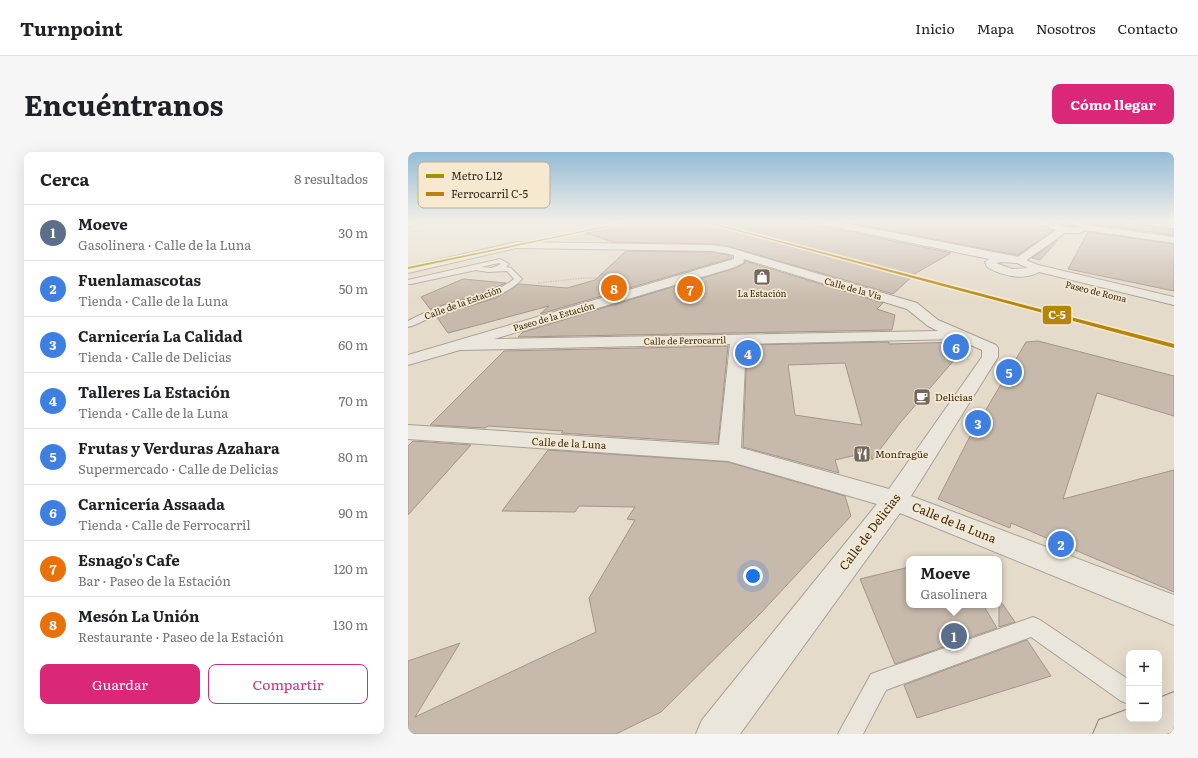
<!DOCTYPE html>
<html lang="es">
<meta charset="utf-8">
<style>
body{margin:0;font-family:Literata,serif;background:#f6f6f6;color:#202124}
.controls{position:absolute;right:12px;bottom:12px;display:grid;overflow:hidden;border-radius:8px;box-shadow:0 4px 16px #0002}
.controls button{width:36px;height:36px;display:grid;place-items:center;padding:0;border:0;border-bottom:1px solid #e0e0e0;background:#fff;color:#202124;font:20px sans-serif}
.you{position:absolute;left:345px;top:424px;width:14px;height:14px;margin:-10px;border:3px solid #fff;border-radius:50%;background:#1a73e8;box-shadow:0 0 0 6px #1a73e833}
.badge{display:grid;place-items:center;width:26px;height:26px;border-radius:50%;background:#db2777;color:#fff;font-size:13px;font-weight:700}
.pin{position:absolute;translate:-50% -50%;border:2px solid #fff;box-shadow:0 1px 4px #0006}
.popup{position:absolute;left:498px;top:404px;width:96px;height:52px;box-sizing:border-box;display:grid;place-content:center;border-radius:8px;background:#fff;filter:drop-shadow(0 1px 3px #0005);font-size:13px;white-space:nowrap;color:#757577}
.popup b{font-size:15px;color:#202124}
.popup::after{content:'';position:absolute;left:50%;top:100%;margin-left:-8px;border:8px solid transparent;border-top-color:#fff}
.list{margin:0;padding:0;list-style:none}
h2{display:flex;justify-content:space-between;align-items:center;height:52px;margin:0;padding:0 16px;font-size:17px}
h2 small{font-size:13px;font-weight:400;color:#757577}
.list li{display:grid;grid-template-columns:26px 1fr auto;gap:12px;align-items:center;box-sizing:border-box;height:56px;padding:0 16px;border-top:1px solid #e0e0e0}
.list b{display:block;font-size:15px;white-space:nowrap}
.list p{margin:0;font-size:13px;white-space:nowrap;color:#757577}
.list em{font-size:13px;font-style:normal;color:#757577}
.actions{display:flex;gap:8px;padding:12px 16px}
.actions a{flex:1;padding:9px 0;border:1px solid #db2777;border-radius:8px;text-align:center;font-size:14px;color:#db2777}
.actions .main{background:#db2777;color:#fff}
.map{position:relative;flex:none;width:766px;height:582px;overflow:hidden;border-radius:8px}
header{display:flex;align-items:center;gap:24px;box-sizing:border-box;height:56px;padding:0 20px;background:#fff;border-bottom:1px solid #e0e0e0}
header strong{font-size:19px}
nav{display:flex;gap:22px;margin-inline-start:auto;font-size:14px}
.intro{display:flex;align-items:center;justify-content:space-between;box-sizing:border-box;height:96px;padding:0 24px}
h1{margin:0;font-size:28px}
.button{padding:10px 18px;border-radius:8px;background:#db2777;color:#fff;font-size:14px;font-weight:700}
main{display:flex;gap:24px;padding:0 24px}
aside{flex:1;background:#fff;border-radius:8px;box-shadow:0 4px 16px #0002}
.map>svg:first-child{display:block}
.green{fill:#d4d3ac}
.building{fill:#c7b9ab;stroke:#a3968a;fill-rule:evenodd}
.lines{fill:none;stroke-linecap:round;stroke-linejoin:round}
.service-casing{stroke:#a8a094;stroke-width:2}
.minor-casing{stroke:#a8a094;stroke-width:2}
.tertiary-casing{stroke:#a8a094;stroke-width:2}
.secondary-casing{stroke:#988f84;stroke-width:2}
.primary-casing{stroke:#8e857a;stroke-width:2}
.path-far1{stroke:#c3bcb3;stroke-width:1;stroke-dasharray:1.5 1;stroke-linecap:butt}
.path{stroke:#c3bcb3;stroke-width:1.5;stroke-dasharray:1.5 1;stroke-linecap:butt}
.service{fill:#ebe6dc;fill-rule:evenodd}
.minor{fill:#ebe6dc;fill-rule:evenodd}
.tertiary{fill:#ebe6dc;fill-rule:evenodd}
.secondary{fill:#ebe6dc;fill-rule:evenodd}
.primary{fill:#e3dccd;fill-rule:evenodd}
.rail-1-casing{stroke:#f6e9cf;stroke-width:3}
.rail-1{fill:#b5850a;fill-rule:evenodd}
.metro-1-casing{stroke:#f6e9cf;stroke-width:3}
.metro-1{fill:#9e9401;fill-rule:evenodd}
.labels{text-anchor:middle;stroke-width:3.5;stroke-linejoin:round;paint-order:stroke}
.far-street-label{font-size:9px;fill:#36281c;stroke:#f6e9cf}
.far-poi-label{font-size:9px;fill:#36281c;stroke:#f6e9cf}
.poi-label{font-size:10px;fill:#36281c;stroke:#f6e9cf;text-anchor:start}
.street-label{font-size:10px;fill:#36281c;stroke:#f6e9cf}
.near-street-label{font-size:12px;fill:#36281c;stroke:#f6e9cf}
.key{fill:#f6e9cf;stroke:#bcaf99;stroke-width:1}
.key-label{font-size:11px;fill:#36281c}
.line-badge{stroke:#f6e9cf;stroke-width:1.5}
.badge-label{font-size:11px;text-anchor:middle;font-weight:bold;fill:#fff}
</style>
<header>
<strong>Turnpoint</strong>
<nav><a>Inicio</a><a>Mapa</a><a>Nosotros</a><a>Contacto</a></nav>
</header>
<div class="intro"><h1>Encuéntranos</h1><a class="button">Cómo llegar</a></div>
<main>
<aside>
<h2>Cerca<small>8 resultados</small></h2>
<ul class="list">
<li><span class="badge" style="background:#5c6f8a">1</span><div><b>Moeve</b><p>Gasolinera · Calle de la Luna</p></div><em>30 m</em></li>
<li><span class="badge" style="background:#3f7fe0">2</span><div><b>Fuenlamascotas</b><p>Tienda · Calle de la Luna</p></div><em>50 m</em></li>
<li><span class="badge" style="background:#3f7fe0">3</span><div><b>Carnicería La Calidad</b><p>Tienda · Calle de Delicias</p></div><em>60 m</em></li>
<li><span class="badge" style="background:#3f7fe0">4</span><div><b>Talleres La Estación</b><p>Tienda · Calle de la Luna</p></div><em>70 m</em></li>
<li><span class="badge" style="background:#3f7fe0">5</span><div><b>Frutas y Verduras Azahara</b><p>Supermercado · Calle de Delicias</p></div><em>80 m</em></li>
<li><span class="badge" style="background:#3f7fe0">6</span><div><b>Carnicería Assaada</b><p>Tienda · Calle de Ferrocarril</p></div><em>90 m</em></li>
<li><span class="badge" style="background:#e8710a">7</span><div><b>Esnago's Cafe</b><p>Bar · Paseo de la Estación</p></div><em>120 m</em></li>
<li><span class="badge" style="background:#e8710a">8</span><div><b>Mesón La Unión</b><p>Restaurante · Paseo de la Estación</p></div><em>130 m</em></li>
</ul>
<div class="actions"><a class="main">Guardar</a><a>Compartir</a></div>
</aside>
<div class="map">
<svg width="766" height="582" viewBox="0 0 766 582">
<rect width="100%" height="100%" fill="#e4dbca"/>
<path class="green" d="M217,71L244,79L210,89L137,88Z"/>
<g class="building">
<path d="M226,70H393L543,101L508,121L485,142L319,94L304,92L205,90L178,81Z"/>
<path d="M437,70H626L628,73L639,75L645,79L609,103Z"/>
<path d="M686,70H713L766,77V83L685,72Z"/>
<path d="M680,80L766,92V139L660,117Z"/>
<path d="M650,88L632,108L624,106Z"/>
<path d="M218,99L304,100L324,104V106L132,162L141,154L40,181L28,164L88,146L111,132L159,136L187,128Z"/>
<path d="M337,109L475,151L469,157L487,163L484,178L110,185L115,180L324,117L336,112Z"/>
<path d="M55,127L98,131L74,141L22,157L13,145Z"/>
<path d="M630,189L766,224V264L689,241L655,347L766,318V440L603,371L602,376L530,347L560,288L618,190Z"/>
<path d="M481,190V192L553,190L559,193L492,271L464,308L462,300L427,308L431,321L335,295L339,193ZM437,211L454,273L387,263L380,213Z"/>
<path d="M320,194L310,291L153,281L155,279L80,274L77,276L22,273L96,199Z"/>
<path d="M5,289L63,293L0,363V294Z"/>
<path d="M140,298L320,310L437,344L443,364L351,463L253,560L208,582H0V509L52,491L7,565L188,480L181,446L227,368L219,367L227,355L171,354L167,360L94,359Z"/>
<path d="M501,415V453H575L589,476L487,512L452,427Z"/>
<path d="M591,447L607,470L591,475Z"/>
<path d="M619,488L643,524L509,566L496,533Z"/>
</g>
<g class="lines">
<g class="service-casing">
<g id="service">
<path d="M92,107L101,112L98,115L103,116L114,127C95,148 59,151 34,160C23,164 12,172 0,175V169C13,162 26,157 40,152C63,146 87,142 106,127L99,119L80,120L68,118L3,132H0V128ZM91,111L93,112L84,116L73,115Z"/>
<path d="M625,465L632,468L721,528V552L713,549L623,485L478,538L455,582H430L463,522Z"/>
</g>
</g>
<g class="minor-casing">
<g id="minor">
<path d="M627,70H644L645,71L641,74L628,72Z"/>
<path d="M680,73L766,85V91L677,78V74Z"/>
<path d="M108,90L304,93L319,95L509,151L530,168L588,193L590,196V205L503,344L766,443V473L492,361L332,582H288L294,568L469,352L320,309L0,287V273L311,293L322,192L52,198L0,213V203L326,107V103L304,99L108,96L0,121V115ZM336,107L499,157L520,174L530,179L86,187L324,116L335,111ZM549,187L574,198V205L481,337L333,296L338,192Z"/>
</g>
</g>
<g class="tertiary-casing">
<g id="tertiary">
<path d="M0,70H15L0,75Z"/>
<path d="M414,70H430L611,105L630,113L766,145V153L631,120C616,129 594,124 579,115L577,110L581,107L418,73ZM593,110L609,111L620,116L604,117L588,111Z"/>
</g>
</g>
<g class="secondary-casing">
<path id="secondary" d="M638,70C650,70 658,77 673,75L656,70C666,70 677,68 684,76L671,81H657L616,110H608L607,108L608,106L648,78L641,76Z"/>
</g>
<g class="primary-casing">
<path id="primary" d="M766,540V579L759,582H685L691,568L721,557V567H751V546Z"/>
</g>
<g class="path-far1">
<path d="M227,70L239,73"/>
<path d="M199,73L212,70"/>
</g>
<path class="path" d="M130,131L176,126H195"/>
<use href="#service" class="service"/>
<use href="#minor" class="minor"/>
<use href="#tertiary" class="tertiary"/>
<use href="#secondary" class="secondary"/>
<use href="#primary" class="primary"/>
<g class="rail-1-casing">
<path id="rail-1" d="M296,70H300L766,192V196Z"/>
</g>
<use href="#rail-1" class="rail-1"/>
<g class="metro-1-casing">
<path id="metro-1" d="M218,70H222L0,117V115Z"/>
</g>
<use href="#metro-1" class="metro-1"/>
</g>
<linearGradient id="sky" x2="0" y2="1"><stop stop-color="#94bcd6"/><stop offset="0.46" stop-color="#f3efe7"/><stop offset="1" stop-color="#f3efe7" stop-opacity="0"/></linearGradient>
<rect width="766" height="151" fill="url(#sky)"/>
<defs>
<g id="shop-square" transform="scale(0.9)"><rect x="-9" y="-9" width="18" height="18" rx="4" fill="#736759" stroke="#f6e9cf"/><path d="M-5-2.5h2.3a2.7 3.5 0 0 1 5.4 0H5L5.5 6h-11ZM-1.5-2.5h3a1.5 2.3 0 0 0-3 0Z" fill="#fff"/></g>
<g id="cafe-square" transform="scale(0.9)"><rect x="-9" y="-9" width="18" height="18" rx="4" fill="#736759" stroke="#f6e9cf"/><path d="M-5.5-4.5H6V0H3Q3 3.5 0 3.5H-2.5Q-5.5 3.5-5.5 0ZM3-3.2v2h1.7v-2ZM-6 4.5H4V6H-6Z" fill="#fff"/></g>
<g id="restaurant-square" transform="scale(0.9)"><rect x="-9" y="-9" width="18" height="18" rx="4" fill="#736759" stroke="#f6e9cf"/><path d="M-5-6h1v4h1v-4h1v4h1v-4h1v5L-1.5 .5V6h-2V.5L-5-1ZM5-6V6H3V1.5H1.5Q1.5-4 5-6Z" fill="#fff"/></g>
</defs>
<g fill-rule="evenodd">
<use href="#shop-square" x="354" y="125"/>
<use href="#cafe-square" x="514" y="245"/>
<use href="#restaurant-square" x="454" y="302"/>
</g>
<g class="labels">
<g class="far-street-label">
<text transform="translate(445 137) rotate(16)" y="3">Calle de la Vía</text>
<text transform="translate(688 140) rotate(14)" y="3">Paseo de Roma</text>
<text transform="translate(55 151) rotate(-20)" y="3">Calle de la Estación</text>
<text transform="translate(146 165) rotate(-16)" y="3">Paseo de la Estación</text>
<text transform="translate(277 189) rotate(-1)" y="3">Calle de Ferrocarril</text>
</g>
<g class="far-poi-label">
<text x="354" y="145">La Estación</text>
</g>
<g class="poi-label">
<text x="527" y="249">Delicias</text>
<text x="467" y="306">Monfragüe</text>
</g>
<g class="street-label">
<text transform="translate(161 291) rotate(3)" y="4">Calle de la Luna</text>
</g>
<g class="near-street-label">
<text transform="translate(546 371) rotate(22)" y="4">Calle de la Luna</text>
<text transform="translate(462 380) rotate(-53)" y="4">Calle de Delicias</text>
</g>
</g>
<rect x="10" y="10" width="132" height="46" rx="6" class="key"/>
<rect x="18" y="22" width="18" height="4" fill="#9e9401"/>
<rect x="18" y="40" width="18" height="4" fill="#b5850a"/>
<g class="key-label">
<text x="43" y="28">Metro L12</text>
<text x="43" y="46">Ferrocarril C-5</text>
</g>
<rect class="line-badge" x="634" y="153" width="30" height="20" rx="4" fill="#b5850a"/>
<g class="badge-label">
<text x="649" y="167">C-5</text>
</g>
</svg>
<div class="controls">
<button>+</button>
<button>−</button>
</div>
<div class="you"></div>
<div class="pin badge" style="left:546px;top:484px;background:#5c6f8a">1</div>
<div class="popup"><b>Moeve</b>Gasolinera</div>
<div class="pin badge" style="left:653px;top:392px;background:#3f7fe0">2</div>
<div class="pin badge" style="left:570px;top:271px;background:#3f7fe0">3</div>
<div class="pin badge" style="left:340px;top:201px;background:#3f7fe0">4</div>
<div class="pin badge" style="left:601px;top:220px;background:#3f7fe0">5</div>
<div class="pin badge" style="left:548px;top:195px;background:#3f7fe0">6</div>
<div class="pin badge" style="left:282px;top:137px;background:#e8710a">7</div>
<div class="pin badge" style="left:206px;top:136px;background:#e8710a">8</div>
</div>
</main>
